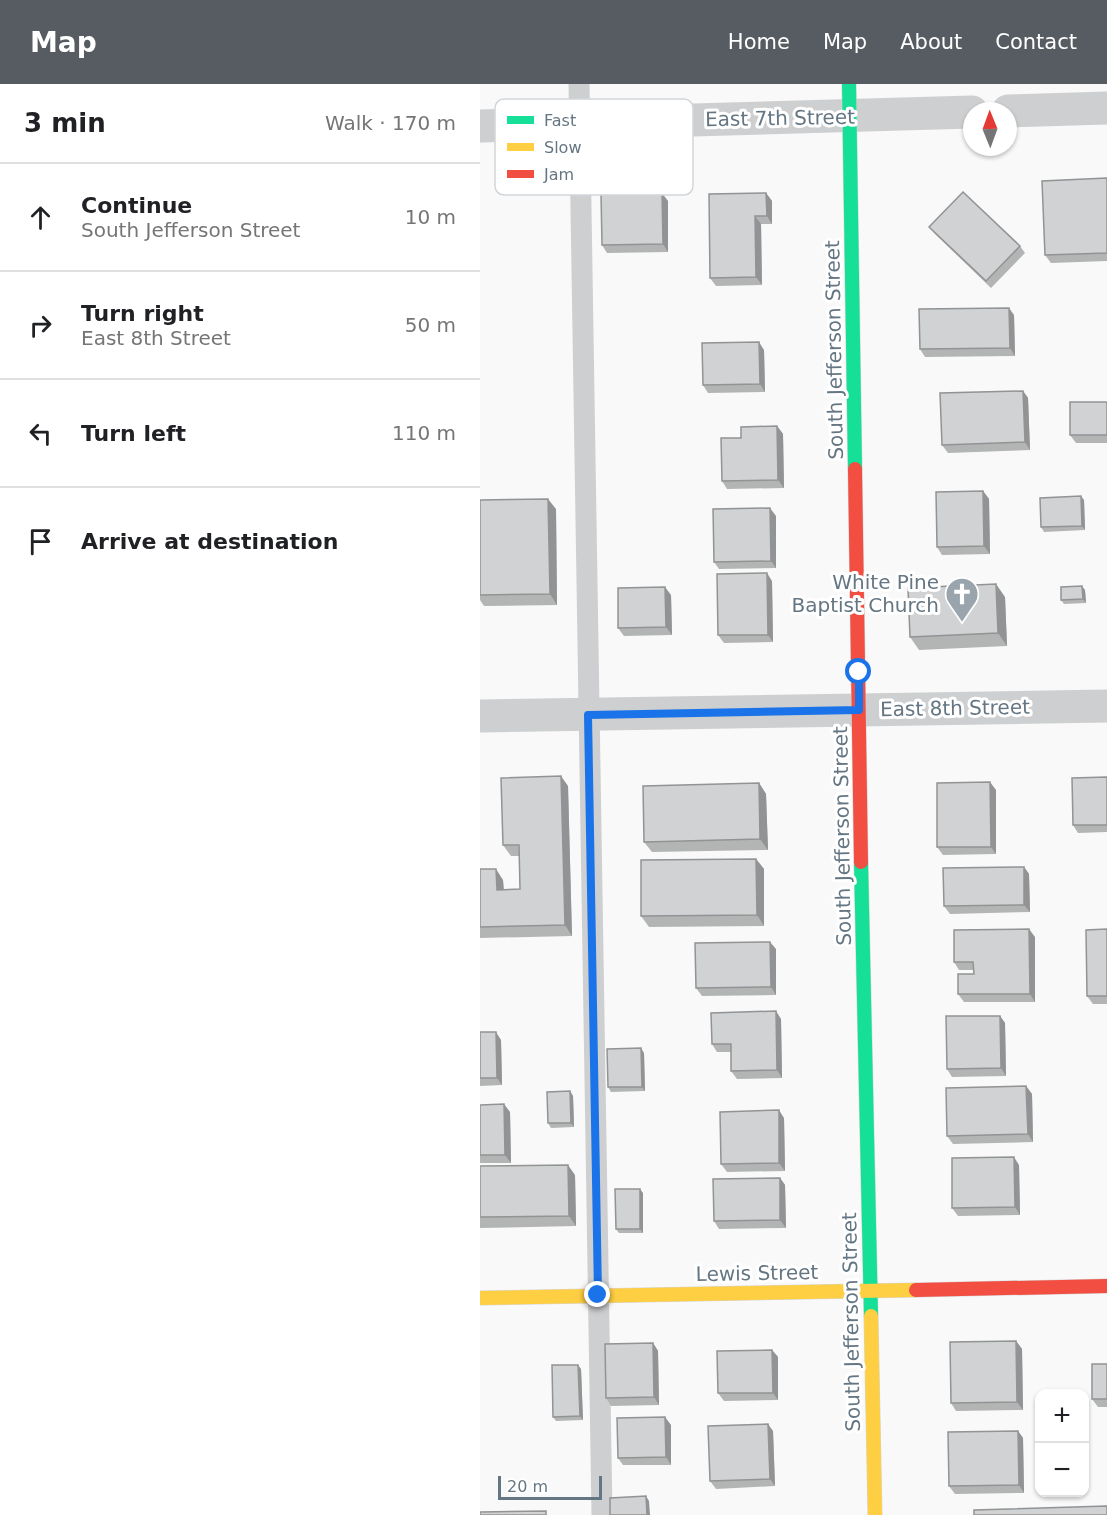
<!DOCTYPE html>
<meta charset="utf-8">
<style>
body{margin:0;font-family:"DejaVu Sans",sans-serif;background:#f2f2f2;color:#202124}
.controls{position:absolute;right:18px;bottom:18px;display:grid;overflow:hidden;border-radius:12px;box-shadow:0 2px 4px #0004}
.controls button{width:54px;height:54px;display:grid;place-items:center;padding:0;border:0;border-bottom:2px solid #e0e0e0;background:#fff;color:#202124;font:30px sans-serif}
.compass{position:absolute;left:483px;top:18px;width:54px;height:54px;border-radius:50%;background:#fff;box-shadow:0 2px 4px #0004;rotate:359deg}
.scale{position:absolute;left:18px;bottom:15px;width:104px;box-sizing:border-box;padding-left:6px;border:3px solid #657683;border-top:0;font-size:16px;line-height:21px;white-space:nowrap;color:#657683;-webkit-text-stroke:4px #fff;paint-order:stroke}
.stop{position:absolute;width:18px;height:18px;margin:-14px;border:4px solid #1a73e8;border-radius:50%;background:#fff}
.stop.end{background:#1a73e8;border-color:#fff;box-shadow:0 2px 6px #0008}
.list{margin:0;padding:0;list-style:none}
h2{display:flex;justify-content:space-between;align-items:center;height:78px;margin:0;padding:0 24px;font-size:26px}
h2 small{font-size:20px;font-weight:400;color:#757577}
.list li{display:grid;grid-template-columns:39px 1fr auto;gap:18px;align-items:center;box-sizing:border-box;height:108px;padding:0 24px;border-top:2px solid #e0e0e0}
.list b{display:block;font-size:22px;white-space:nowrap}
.list p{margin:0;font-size:20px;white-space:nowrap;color:#757577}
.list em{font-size:20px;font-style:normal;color:#757577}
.icon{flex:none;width:33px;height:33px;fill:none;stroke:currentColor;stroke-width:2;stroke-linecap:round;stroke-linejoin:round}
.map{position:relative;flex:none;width:627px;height:1431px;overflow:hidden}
header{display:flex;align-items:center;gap:36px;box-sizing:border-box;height:84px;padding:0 30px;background:#565c61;color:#fff}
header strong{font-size:28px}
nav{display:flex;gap:33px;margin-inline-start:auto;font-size:21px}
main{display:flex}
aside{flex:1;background:#fff}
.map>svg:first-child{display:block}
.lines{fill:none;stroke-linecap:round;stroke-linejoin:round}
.fast-casing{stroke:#d5d6d7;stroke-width:15}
.slow-casing{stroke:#d5d6d7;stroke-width:15}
.jam-casing{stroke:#d5d6d7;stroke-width:15}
.lane{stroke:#cecfd0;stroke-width:21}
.street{stroke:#cecfd0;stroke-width:33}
.fast{stroke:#16e098;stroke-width:14}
.slow{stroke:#ffcf43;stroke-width:14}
.jam{stroke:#f24e42;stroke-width:14}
.wall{fill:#b3b5b5}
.shaded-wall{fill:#929394}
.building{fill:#d0d2d3;stroke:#929394;stroke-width:1.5}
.route{stroke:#1a73e8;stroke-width:8}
.labels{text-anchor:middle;stroke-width:6;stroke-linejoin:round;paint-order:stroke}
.street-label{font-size:20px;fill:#657683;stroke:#fff}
.poi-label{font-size:20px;fill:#657683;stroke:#fff;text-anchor:end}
.key{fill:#fff;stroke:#d1d6da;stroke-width:1.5}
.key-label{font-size:16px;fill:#657683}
</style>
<header>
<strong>Map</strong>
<nav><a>Home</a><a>Map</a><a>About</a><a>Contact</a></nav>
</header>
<main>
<aside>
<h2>3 min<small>Walk · 170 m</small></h2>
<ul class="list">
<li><svg class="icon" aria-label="ahead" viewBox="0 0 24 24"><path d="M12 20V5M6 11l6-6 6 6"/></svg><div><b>Continue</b><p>South Jefferson Street</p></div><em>10 m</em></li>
<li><svg class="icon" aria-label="right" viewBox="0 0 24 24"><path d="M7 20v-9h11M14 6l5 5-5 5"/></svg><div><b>Turn right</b><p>East 8th Street</p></div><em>50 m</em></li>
<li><svg class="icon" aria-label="left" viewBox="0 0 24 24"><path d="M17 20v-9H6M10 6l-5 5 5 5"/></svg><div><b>Turn left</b></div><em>110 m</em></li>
<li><svg class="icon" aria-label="arrive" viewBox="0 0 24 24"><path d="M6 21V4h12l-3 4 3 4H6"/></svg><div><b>Arrive at destination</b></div></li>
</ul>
</aside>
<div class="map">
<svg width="627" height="1431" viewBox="0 0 627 1431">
<rect width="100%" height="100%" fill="#f9f9f9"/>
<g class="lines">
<g class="fast-casing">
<g id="fast">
<path d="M369,0L375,385"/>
<path d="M381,778L391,1232"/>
</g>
</g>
<g class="slow-casing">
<g id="slow">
<path d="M0,1214L436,1206"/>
<path d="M391,1232L395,1431"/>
</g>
</g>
<g class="jam-casing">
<g id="jam">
<path d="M375,385L381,778"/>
<path d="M436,1206L627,1202"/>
</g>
</g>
<path class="lane" d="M99,0L122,1431"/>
<g class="street">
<path d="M528,27L627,24"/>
<path d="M0,42L492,28"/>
<path d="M0,632L627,622"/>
</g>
<use href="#fast" class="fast"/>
<use href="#slow" class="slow"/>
<use href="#jam" class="jam"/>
</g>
<g class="wall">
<path d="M627,94V177L571,179L565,171Z"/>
<path d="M286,109L292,117V140H281L282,201L236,202L230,194Z"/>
<path d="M188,117V168L127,169L122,161Z"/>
<path d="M449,143L540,162L545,169L511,204L455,150Z"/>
<path d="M534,231L535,272L445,273L440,265Z"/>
<path d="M284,266L285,308L228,309L223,301Z"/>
<path d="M543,307L548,314L550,366L468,369L462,361Z"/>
<path d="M627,318V359H596L590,351Z"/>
<path d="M297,342L303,350L304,404L247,405L242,397L261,354Z"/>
<path d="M503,407L509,415L510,470L462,471L457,463Z"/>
<path d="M0,416L76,425L77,521L4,522L0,516Z"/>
<path d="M604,416L605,446L564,448L561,443Z"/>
<path d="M296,432V484L239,485L234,478Z"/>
<path d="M292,497L293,558L244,559L238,551Z"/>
<path d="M605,506L606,519L584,520L581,516Z"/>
<path d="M191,511L192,551L144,552L138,544Z"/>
<path d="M525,513L527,562L439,566L430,553Z"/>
<path d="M627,693V748L598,749L593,741Z"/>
<path d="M279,699L286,710L288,766L172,768L164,758Z"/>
<path d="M88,702L92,852L0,854V785L23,796L24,805H40L39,772H31L23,761Z"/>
<path d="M516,706V770L463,771L457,763Z"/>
<path d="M276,775L284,785V842L169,843L161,832Z"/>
<path d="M544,783L549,790L550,828L470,830L464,822Z"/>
<path d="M627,845V920H613L607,912Z"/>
<path d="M555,853V918H484L478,910L494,890V886H479L474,878Z"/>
<path d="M296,865V911L222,912L216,904Z"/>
<path d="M520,932L525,939L526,992L472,993L467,985Z"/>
<path d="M301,935L302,994L257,995L251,987V968H237L232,960Z"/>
<path d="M0,948L21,956L22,1001L0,1002Z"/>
<path d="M164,969L165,1007L131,1008L128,1003Z"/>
<path d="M546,1002L552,1010L553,1058L473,1060L467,1052Z"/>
<path d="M90,1007L93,1012L94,1043L71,1044L68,1039Z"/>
<path d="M0,1021L30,1028L31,1079H0Z"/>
<path d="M304,1034L305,1087L247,1088L241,1080Z"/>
<path d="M539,1081L540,1131L478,1132L472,1124Z"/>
<path d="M0,1082L95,1091L96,1142L0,1144Z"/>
<path d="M300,1094L305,1101L306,1144L239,1145L234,1137Z"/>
<path d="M163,1109V1149H139L136,1145Z"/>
<path d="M536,1257L542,1265L543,1326L476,1327L471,1319Z"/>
<path d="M173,1259L178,1267L179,1321L131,1322L126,1314Z"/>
<path d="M292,1266L298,1273V1316L244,1317L238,1309Z"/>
<path d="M627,1280V1323H618L612,1315Z"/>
<path d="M101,1285L103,1336L76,1337L73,1333Z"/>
<path d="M191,1341V1381H143L138,1374Z"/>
<path d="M293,1347L295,1402L236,1405L230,1397Z"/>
<path d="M538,1347L543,1354L544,1409L475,1410L469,1402Z"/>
</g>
<g class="shaded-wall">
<path d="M182,109L188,117V168L183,160Z"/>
<path d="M286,109L292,117V140L287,132Z"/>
<path d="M275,132L281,140L282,201L276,193Z"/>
<path d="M529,224L534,231L535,272L530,264Z"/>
<path d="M279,258L284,266L285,308L280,300Z"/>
<path d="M543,307L548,314L550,366L545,358Z"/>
<path d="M297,342L303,350L304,404L298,396Z"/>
<path d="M503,407L509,415L510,470L504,462Z"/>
<path d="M601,412L604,416L605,446L602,442Z"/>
<path d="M68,415L76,425L77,521L70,510Z"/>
<path d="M290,424L296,432V484L291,477Z"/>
<path d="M287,489L292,497L293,558L288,551Z"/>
<path d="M516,500L525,513L527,562L518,549Z"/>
<path d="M602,502L605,506L606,519L603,515Z"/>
<path d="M185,503L191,511L192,551L186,543Z"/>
<path d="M81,692L88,702L92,852L85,841Z"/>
<path d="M510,698L516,706V770L511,763Z"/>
<path d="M279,699L286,710L288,766L280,755Z"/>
<path d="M276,775L284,785V842L277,831Z"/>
<path d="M544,783L549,790L550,828L544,821Z"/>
<path d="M16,785L23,796L24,816L17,806Z"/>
<path d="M549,845L555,853V918L550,910Z"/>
<path d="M290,858L296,865V911L291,903Z"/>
<path d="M296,927L301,935L302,994L297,986Z"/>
<path d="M520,932L525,939L526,992L521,984Z"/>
<path d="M16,948L21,956L22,1001L17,994Z"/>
<path d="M161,964L164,969L165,1007L162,1003Z"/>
<path d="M546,1002L552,1010L553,1058L548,1050Z"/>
<path d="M90,1007L93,1012L94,1043L91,1039Z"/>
<path d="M24,1020L30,1028L31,1079L25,1071Z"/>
<path d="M299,1026L304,1034L305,1087L299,1079Z"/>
<path d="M534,1073L539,1081L540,1131L535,1123Z"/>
<path d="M88,1081L95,1091L96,1142L89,1132Z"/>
<path d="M300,1094L305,1101L306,1144L300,1136Z"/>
<path d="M160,1105L163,1109V1149L160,1145Z"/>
<path d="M536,1257L542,1265L543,1326L537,1318Z"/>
<path d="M173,1259L178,1267L179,1321L174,1313Z"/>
<path d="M292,1266L298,1273V1316L293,1309Z"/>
<path d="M98,1281L101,1285L103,1336L100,1332Z"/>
<path d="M185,1333L191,1341V1381L186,1373Z"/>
<path d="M288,1340L293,1347L295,1402L290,1395Z"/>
<path d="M538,1347L543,1354L544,1409L539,1401Z"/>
<path d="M166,1412L169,1417L170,1431H167Z"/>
</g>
<g class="building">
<path d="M627,94V169L565,171L562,97Z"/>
<path d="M483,108L540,162L506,197L449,143Z"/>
<path d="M182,109L183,160L122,161L121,110Z"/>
<path d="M286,109L287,132H275L276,193L230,194L229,110Z"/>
<path d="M529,224L530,264L440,265L439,225Z"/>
<path d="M279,258L280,300L223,301L222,259Z"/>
<path d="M543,307L545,358L462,361L460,309Z"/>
<rect x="590" y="318" width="37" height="33"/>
<path d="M297,342L298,396L242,397L241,354H261V343Z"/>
<path d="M503,407L504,462L457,463L456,408Z"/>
<path d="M601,412L602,442L561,443L560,414Z"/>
<path d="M68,415L70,510L0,511V416Z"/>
<path d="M290,424L291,477L234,478L233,425Z"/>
<path d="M287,489L288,551H238L237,490Z"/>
<path d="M516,500L518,549L430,553L428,504Z"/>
<path d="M602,502L603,515L581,516V503Z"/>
<path d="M185,503L186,543L138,544V504Z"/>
<path d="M81,692L85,841L0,843V785H16L17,806L40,805L39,761H23L21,694Z"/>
<path d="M627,693V741H593L592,694Z"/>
<path d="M510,698L511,763H457V699Z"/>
<path d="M279,699L280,755L164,758L163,702Z"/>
<path d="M276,775L277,831L161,832V776Z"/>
<path d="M544,783V821L464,822L463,784Z"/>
<path d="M549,845L550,910H478V890H494L493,878H474V846Z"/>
<path d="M627,845V912H607L606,846Z"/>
<path d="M290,858L291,903L216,904L215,859Z"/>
<path d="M296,927L297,986L251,987V960H232L231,929Z"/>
<path d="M466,932H520L521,984L467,985Z"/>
<path d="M0,948H16L17,994H0Z"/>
<path d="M161,964L162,1003H128L127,965Z"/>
<path d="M546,1002L548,1050L467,1052L466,1004Z"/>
<path d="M90,1007L91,1039H68L67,1008Z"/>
<path d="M24,1020L25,1071H0V1021Z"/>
<path d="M299,1026V1079L241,1080L240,1028Z"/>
<path d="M534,1073L535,1123L472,1124V1074Z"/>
<path d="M88,1081L89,1132L0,1133V1082Z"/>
<path d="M300,1094V1136L234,1137L233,1095Z"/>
<path d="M135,1105H160V1145H136Z"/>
<path d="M536,1257L537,1318L471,1319L470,1258Z"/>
<path d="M173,1259L174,1313L126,1314L125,1260Z"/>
<path d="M292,1266L293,1309H238L237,1267Z"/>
<rect x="612" y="1280" width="15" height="35"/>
<path d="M72,1281H98L100,1332L73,1333Z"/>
<path d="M185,1333L186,1373L138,1374L137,1334Z"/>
<path d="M288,1340L290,1395L230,1397L228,1342Z"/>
<path d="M538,1347L539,1401L469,1402L468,1348Z"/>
<path d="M166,1412L167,1431H130V1414Z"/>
<path d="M627,1422V1431H494V1426Z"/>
<path d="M66,1427V1431H0V1428Z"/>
</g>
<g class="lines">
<path class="route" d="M118,1211L108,631L379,626V588"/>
</g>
<defs>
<g id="church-pin" transform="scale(1.725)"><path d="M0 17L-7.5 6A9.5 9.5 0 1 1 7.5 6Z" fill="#99a4ac" stroke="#fff"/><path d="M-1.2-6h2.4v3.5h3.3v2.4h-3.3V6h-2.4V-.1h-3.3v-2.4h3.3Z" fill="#fff"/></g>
</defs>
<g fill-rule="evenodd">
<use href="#church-pin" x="482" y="510"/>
</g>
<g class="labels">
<g class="street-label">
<text transform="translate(300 34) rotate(-1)" y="7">East 7th Street</text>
<text transform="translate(354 266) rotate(-91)" y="7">South Jefferson Street</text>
<text transform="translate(475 624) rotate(-1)" y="7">East 8th Street</text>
<text transform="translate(362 752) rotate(-91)" y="7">South Jefferson Street</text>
<text transform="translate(277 1189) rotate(-1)" y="7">Lewis Street</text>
<text transform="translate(371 1238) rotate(-91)" y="7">South Jefferson Street</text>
</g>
<g class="poi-label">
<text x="459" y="505">White Pine<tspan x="459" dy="23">Baptist Church</tspan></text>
</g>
</g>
<rect x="15" y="15" width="198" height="96" rx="9" class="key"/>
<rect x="27" y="32" width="27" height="8" fill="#16e098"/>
<rect x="27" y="59" width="27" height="8" fill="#ffcf43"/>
<rect x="27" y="86" width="27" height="8" fill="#f24e42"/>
<g class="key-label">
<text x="64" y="42">Fast</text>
<text x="64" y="69">Slow</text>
<text x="64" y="96">Jam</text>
</g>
</svg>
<div class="controls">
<button>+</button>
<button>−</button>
</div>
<svg class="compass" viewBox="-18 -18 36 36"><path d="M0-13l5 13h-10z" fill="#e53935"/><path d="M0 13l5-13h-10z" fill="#757577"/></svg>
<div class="scale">20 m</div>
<div class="stop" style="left:379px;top:588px"></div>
<div class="stop end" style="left:118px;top:1211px"></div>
</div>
</main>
